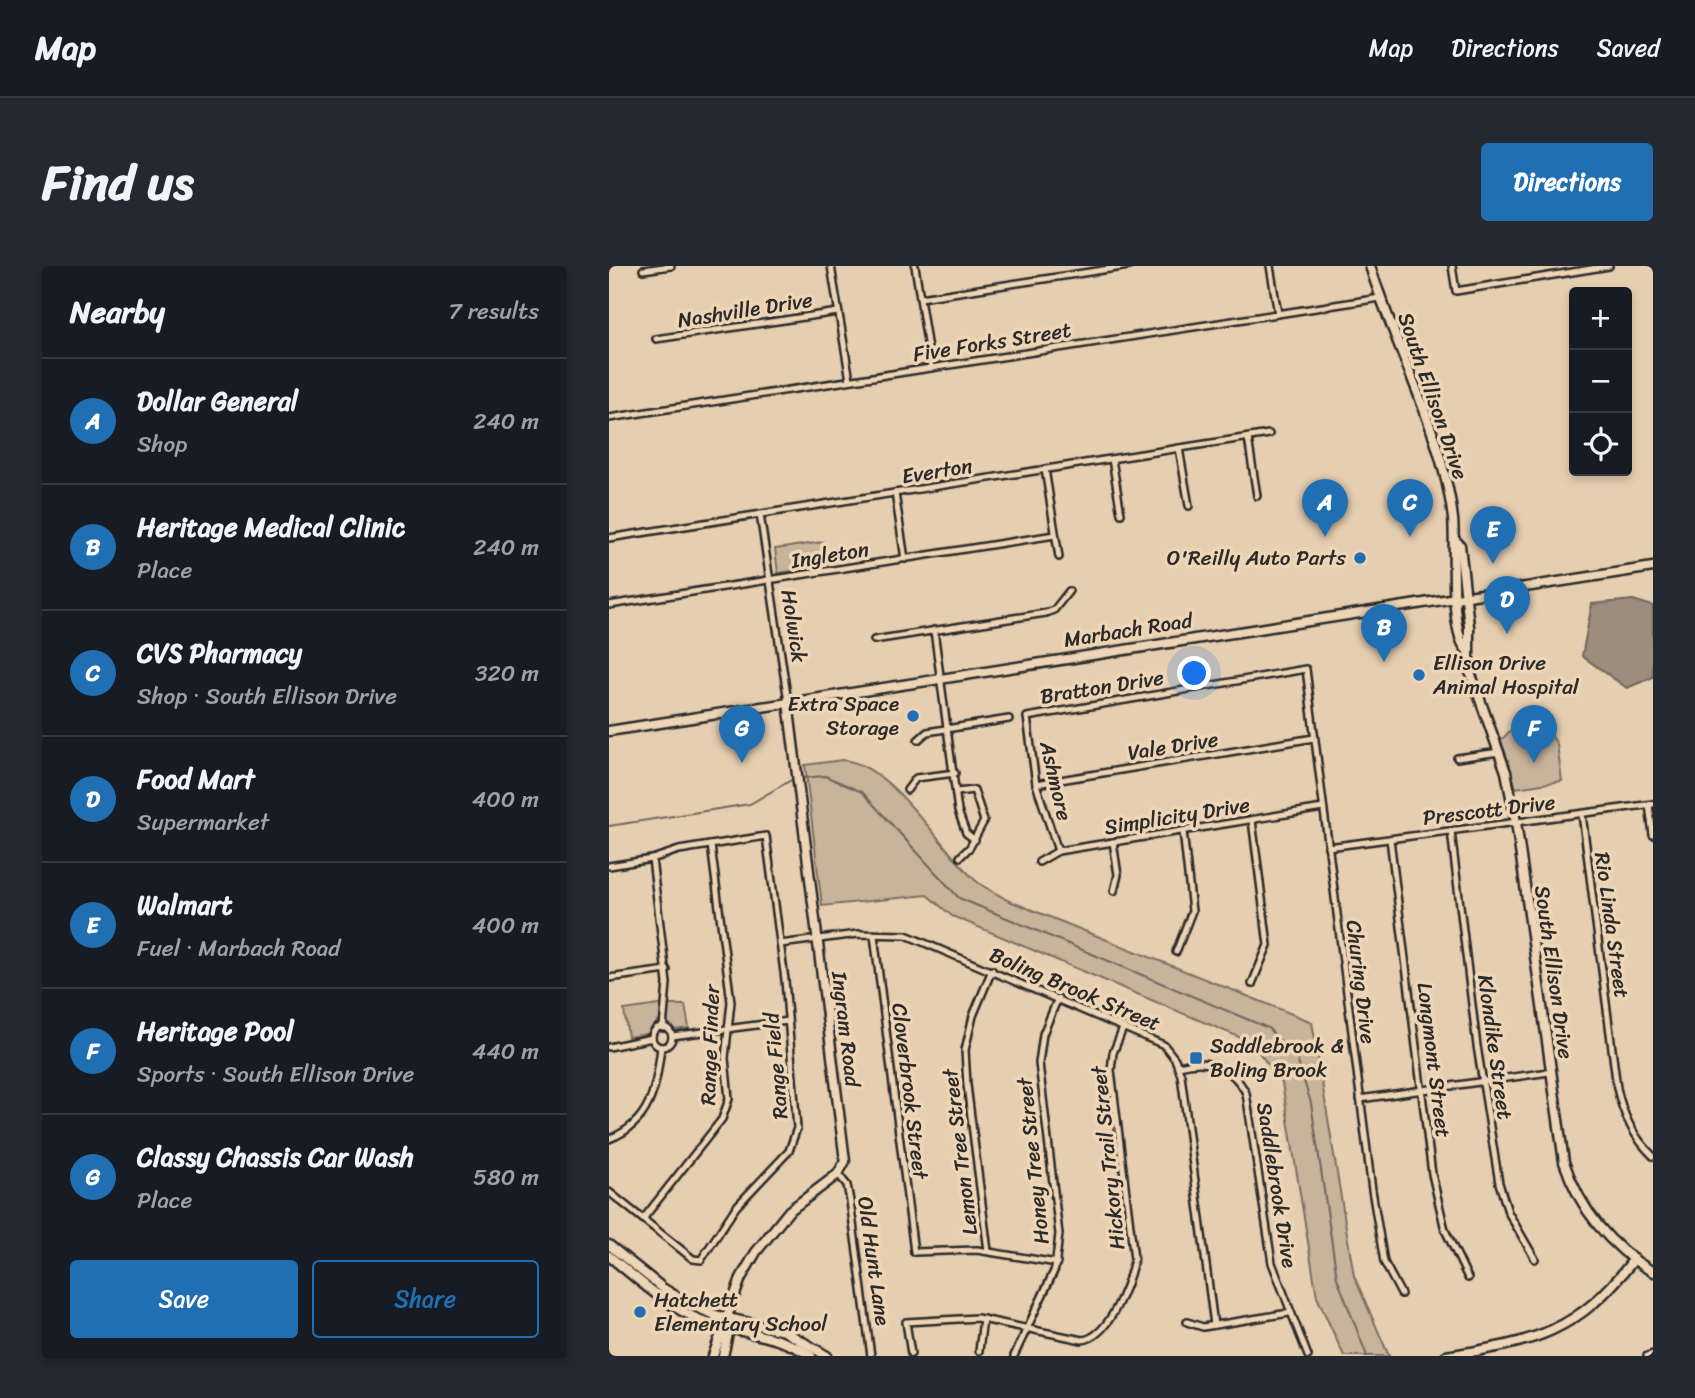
<!DOCTYPE html>
<meta charset="utf-8">
<style>
body{margin:0;font-family:Sriracha,sans-serif;background:#242831;color:#f1f3f6}
.controls{position:absolute;right:21px;top:21px;display:grid;overflow:hidden;border-radius:7px;box-shadow:0 4px 10px #0003}
.controls button{width:63px;height:63px;display:grid;place-items:center;padding:0;border:0;border-bottom:2px solid #363941;background:#171b24;color:#f1f3f6;font:35px sans-serif}
.you{position:absolute;left:586px;top:408px;width:24px;height:24px;margin:-18px;border:5px solid #fff;border-radius:50%;background:#1a73e8;box-shadow:0 0 0 10px #1a73e833}
.badge{display:grid;place-items:center;width:46px;height:46px;border-radius:50%;background:#1f6fb2;color:#fff;font-size:23px;font-weight:700}
.pin{position:absolute;translate:-50% -58px;filter:drop-shadow(0 2px 4px #0008)}
.pin::after{content:'';position:absolute;top:37px;width:24px;height:21px;background:inherit;clip-path:polygon(0 0,100% 0,50% 100%)}
.list{margin:0;padding:0;list-style:none}
h2{display:flex;justify-content:space-between;align-items:center;height:91px;margin:0;padding:0 28px;font-size:30px}
h2 small{font-size:23px;font-weight:400;color:#9ea1a6}
.list li{display:grid;grid-template-columns:46px 1fr auto;gap:21px;align-items:center;box-sizing:border-box;height:126px;padding:0 28px;border-top:2px solid #363941}
.list b{display:block;font-size:26px;white-space:nowrap}
.list p{margin:0;font-size:23px;white-space:nowrap;color:#9ea1a6}
.list em{font-size:23px;font-style:normal;color:#9ea1a6}
.actions{display:flex;gap:14px;padding:21px 28px}
.actions a{flex:1;padding:16px 0;border:2px solid #1f6fb2;border-radius:7px;text-align:center;font-size:24px;color:#1f6fb2}
.actions .main{background:#1f6fb2;color:#fff}
.icon{flex:none;width:38px;height:38px;fill:none;stroke:currentColor;stroke-width:2;stroke-linecap:round;stroke-linejoin:round}
.map{position:relative;flex:none;width:1044px;height:1090px;overflow:hidden;border-radius:7px}
header{display:flex;align-items:center;gap:42px;box-sizing:border-box;height:98px;padding:0 35px;background:#171b24;border-bottom:2px solid #363941}
header strong{font-size:33px}
nav{display:flex;gap:38px;margin-inline-start:auto;font-size:24px}
.intro{display:flex;align-items:center;justify-content:space-between;box-sizing:border-box;height:168px;padding:0 42px}
h1{margin:0;font-size:49px}
.button{padding:18px 32px;border-radius:7px;background:#1f6fb2;color:#fff;font-size:24px;font-weight:700}
main{display:flex;gap:42px;padding:0 42px}
aside{flex:1;background:#171b24;border-radius:7px;box-shadow:0 4px 10px #0003}
.map>svg:first-child{display:block}
.green{fill:#c8b39b;stroke:#7a6f63;stroke-width:2}
.water{fill:#9c8d7b;stroke:#6f665b;stroke-width:2}
.lines{fill:none;stroke-linecap:round;stroke-linejoin:round}
.stream{stroke:#6f665b;stroke-width:2}
.street-casing{stroke:#2b2b2b;stroke-width:10}
.secondary-casing{stroke:#2b2b2b;stroke-width:13}
.street{stroke:#eed5b6;stroke-width:5}
.secondary{stroke:#eed5b6;stroke-width:8}
.poi-dot{fill:#1f6fb2;stroke:#eed5b6;stroke-width:2.5}
.labels{text-anchor:middle;stroke-width:7;stroke-linejoin:round;paint-order:stroke}
.street-label{font-size:21px;fill:#2b2b2b;stroke:#eed5b6}
.poi-label{font-size:21px;fill:#2b2b2b;stroke:#eed5b6;text-anchor:start}
</style>
<header>
<strong>Map</strong>
<nav><a>Map</a><a>Directions</a><a>Saved</a></nav>
</header>
<div class="intro"><h1>Find us</h1><a class="button">Directions</a></div>
<main>
<aside>
<h2>Nearby<small>7 results</small></h2>
<ul class="list">
<li><span class="badge">A</span><div><b>Dollar General</b><p>Shop</p></div><em>240 m</em></li>
<li><span class="badge">B</span><div><b>Heritage Medical Clinic</b><p>Place</p></div><em>240 m</em></li>
<li><span class="badge">C</span><div><b>CVS Pharmacy</b><p>Shop · South Ellison Drive</p></div><em>320 m</em></li>
<li><span class="badge">D</span><div><b>Food Mart</b><p>Supermarket</p></div><em>400 m</em></li>
<li><span class="badge">E</span><div><b>Walmart</b><p>Fuel · Marbach Road</p></div><em>400 m</em></li>
<li><span class="badge">F</span><div><b>Heritage Pool</b><p>Sports · South Ellison Drive</p></div><em>440 m</em></li>
<li><span class="badge">G</span><div><b>Classy Chassis Car Wash</b><p>Place</p></div><em>580 m</em></li>
</ul>
<div class="actions"><a class="main">Save</a><a>Share</a></div>
</aside>
<div class="map">
<svg width="1044" height="1090" viewBox="0 0 1044 1090">
<rect width="100%" height="100%" fill="#e6ceb0"/>
<filter id="ink" filterUnits="userSpaceOnUse"><feTurbulence type="fractalNoise" baseFrequency=".0143" numOctaves="2"/><feDisplacementMap in="SourceGraphic" scale="14" xChannelSelector="R" yChannelSelector="G"/><feConvolveMatrix kernelMatrix="1 2 1 2 8 2 1 2 1" color-interpolation-filters="sRGB"/></filter>
<g filter="url(#ink)">
<g class="green">
<path d="M214,276L219,300L169,307L166,283Z"/>
<path d="M910,456L937,461L948,478L953,515L907,522L892,474Z"/>
<path d="M233,494C282,497 331,582 366,614C375,622 388,627 398,634L703,756L745,1010L780,1090H735L708,1031L673,817L642,776L343,650L318,629L213,640L196,499Z"/>
<path d="M50,739H76L80,762L66,764L60,757L49,755L38,768L19,771L15,744Z"/>
</g>
<path class="water" d="M1024,334L1044,340V411L1018,422L973,390L983,338Z"/>
<g class="lines">
<g class="stream">
<path d="M193,512L216,510L253,526L350,632L659,762L688,793L702,837L728,1012L758,1090"/>
<path d="M0,560L141,538L184,513"/>
</g>
<g class="street-casing">
<g id="street">
<path d="M222,0L241,114"/>
<path d="M306,0L322,102"/>
<path d="M661,0L669,48"/>
<path d="M843,0L847,25L1000,0"/>
<path d="M34,4L62,0"/>
<path d="M311,32L520,0"/>
<path d="M47,73L229,46"/>
<path d="M0,152L771,32"/>
<path d="M639,172L648,230"/>
<path d="M570,182L580,240"/>
<path d="M503,193L512,248"/>
<path d="M436,203L450,291"/>
<path d="M286,227L296,293"/>
<path d="M151,248L179,436"/>
<path d="M0,272L660,168"/>
<path d="M0,339L446,269"/>
<path d="M325,364L349,545L357,567L366,574"/>
<path d="M265,374L437,347L445,344L460,325"/>
<path d="M309,474L318,466L400,453"/>
<path d="M848,492L890,486"/>
<path d="M427,518L705,472"/>
<path d="M298,524L307,512L346,507"/>
<path d="M348,526L365,524L375,555L361,581L351,591"/>
<path d="M1040,539L1044,569"/>
<path d="M973,548L1008,822C1014,849 1024,871 1044,890"/>
<path d="M842,565L868,780L890,917L899,946L926,993"/>
<path d="M781,573L823,908L836,964L859,1012"/>
<path d="M504,576L509,609L505,625"/>
<path d="M719,581L1044,538"/>
<path d="M449,585L427,518L418,451L697,403L763,924L775,996L792,1028"/>
<path d="M43,593L58,717L54,762"/>
<path d="M430,596L449,585L714,542"/>
<path d="M0,600L43,593L70,584L157,570L176,714L188,862L180,885L127,941L92,994L84,993L0,926"/>
<path d="M265,669L305,986L368,984L448,997"/>
<path d="M171,678L249,668L297,669L555,779L566,793L572,809L605,1059"/>
<path d="M567,686L583,645L574,565"/>
<path d="M0,712L58,704"/>
<path d="M643,718L659,679L643,554"/>
<circle cx="53" cy="771" r="10"/>
<path d="M63,770L179,755"/>
<path d="M0,781L43,772"/>
<path d="M570,800C598,792 623,800 637,827L663,997L699,1090"/>
<path d="M751,833L940,806"/>
<path d="M0,873C42,857 47,822 52,781"/>
<path d="M229,908L238,919L241,935L262,1090"/>
<path d="M34,953L113,853L120,833L116,792L122,736L102,579"/>
<path d="M379,985L358,819L356,784L364,750L383,704"/>
<path d="M578,1056L594,1061L680,1047"/>
<path d="M370,1085L374,1053"/>
<path d="M302,1088L297,1056L368,1052L473,1074C500,1072 520,1017 525,993L502,804L504,787L515,760"/>
<path d="M405,1090L446,1003L450,968L430,797L434,768L449,732"/>
<path d="M1038,1090L1044,1088"/>
</g>
</g>
<g class="secondary-casing">
<g id="secondary">
<path d="M761,0C786,80 835,172 844,253C847,279 839,366 858,384"/>
<path d="M846,274L851,279L860,360V403L897,506L907,556L955,896C971,944 1000,980 1044,1006"/>
<path d="M0,465L1044,301"/>
<path d="M0,979L55,1023L80,1038L106,1049L175,1065L218,1090"/>
<path d="M0,990C30,1014 58,1041 94,1055C131,1068 168,1067 202,1090"/>
<path d="M104,1090L132,1012L147,986L180,945L229,908L236,895L179,436"/>
<path d="M114,1090L121,1059"/>
<path d="M837,1090C925,1076 969,1067 1025,993"/>
</g>
</g>
<use href="#street" class="street"/>
<use href="#secondary" class="secondary"/>
</g>
</g>
<g class="poi-dot">
<circle cx="751" cy="292" r="7"/>
<circle cx="810" cy="409" r="7"/>
<circle cx="304" cy="450" r="7"/>
<rect x="580" y="785" width="14" height="14" rx="3.5"/>
<circle cx="31" cy="1046" r="7"/>
</g>
<g class="labels">
<g class="street-label">
<text transform="translate(136 44) rotate(-9)" y="7">Nashville Drive</text>
<text transform="translate(383 76) rotate(-9)" y="7">Five Forks Street</text>
<text transform="translate(824 130) rotate(71)" y="7">South Ellison Drive</text>
<text transform="translate(328 205) rotate(-9)" y="7">Everton</text>
<text transform="translate(221 289) rotate(-9)" y="7">Ingleton</text>
<text transform="translate(185 360) rotate(81)" y="7">Holwick</text>
<text transform="translate(519 364) rotate(-9)" y="7">Marbach Road</text>
<text transform="translate(493 421) rotate(-9)" y="7">Bratton Drive</text>
<text transform="translate(564 480) rotate(-9)" y="7">Vale Drive</text>
<text transform="translate(447 515) rotate(77)" y="7">Ashmore</text>
<text transform="translate(880 544) rotate(-7)" y="7">Prescott Drive</text>
<text transform="translate(568 550) rotate(-9)" y="7">Simplicity Drive</text>
<text transform="translate(1003 659) rotate(82)" y="7">Rio Linda Street</text>
<text transform="translate(945 706) rotate(82)" y="7">South Ellison Drive</text>
<text transform="translate(752 716) rotate(83)" y="7">Churing Drive</text>
<text transform="translate(466 723) rotate(23)" y="7">Boling Brook Street</text>
<text transform="translate(237 763) rotate(83)" y="7">Ingram Road</text>
<text transform="translate(101 779) rotate(-88)" y="7">Range Finder</text>
<text transform="translate(886 781) rotate(82)" y="7">Klondike Street</text>
<text transform="translate(825 794) rotate(83)" y="7">Longmont Street</text>
<text transform="translate(167 800) rotate(-95)" y="7">Range Field</text>
<text transform="translate(301 825) rotate(83)" y="7">Cloverbrook Street</text>
<text transform="translate(351 886) rotate(-97)" y="7">Lemon Tree Street</text>
<text transform="translate(499 892) rotate(-96)" y="7">Hickory Trail Street</text>
<text transform="translate(424 895) rotate(-96)" y="7">Honey Tree Street</text>
<text transform="translate(668 919) rotate(81)" y="7">Saddlebrook Drive</text>
<text transform="translate(265 995) rotate(82)" y="7">Old Hunt Lane</text>
</g>
<g class="poi-label">
<text x="737" y="299" text-anchor="end">O'Reilly Auto Parts</text>
<text x="824" y="404">Ellison Drive<tspan x="824" dy="24">Animal Hospital</tspan></text>
<text x="290" y="445" text-anchor="end">Extra Space<tspan x="290" dy="24">Storage</tspan></text>
<text x="601" y="787">Saddlebrook &amp;<tspan x="601" dy="24">Boling Brook</tspan></text>
<text x="45" y="1041">Hatchett<tspan x="45" dy="24">Elementary School</tspan></text>
</g>
</g>
</svg>
<div class="controls">
<button>+</button>
<button>−</button>
<button><svg class="icon" aria-label="locate" viewBox="0 0 24 24"><circle cx="12" cy="12" r="6"/><path d="M12 2v4M12 18v4M2 12h4M18 12h4"/></svg></button>
</div>
<div class="you"></div>
<div class="pin badge" style="left:716px;top:271px">A</div>
<div class="pin badge" style="left:775px;top:396px">B</div>
<div class="pin badge" style="left:801px;top:271px">C</div>
<div class="pin badge" style="left:898px;top:368px">D</div>
<div class="pin badge" style="left:884px;top:298px">E</div>
<div class="pin badge" style="left:925px;top:497px">F</div>
<div class="pin badge" style="left:133px;top:497px">G</div>
</div>
</main>
